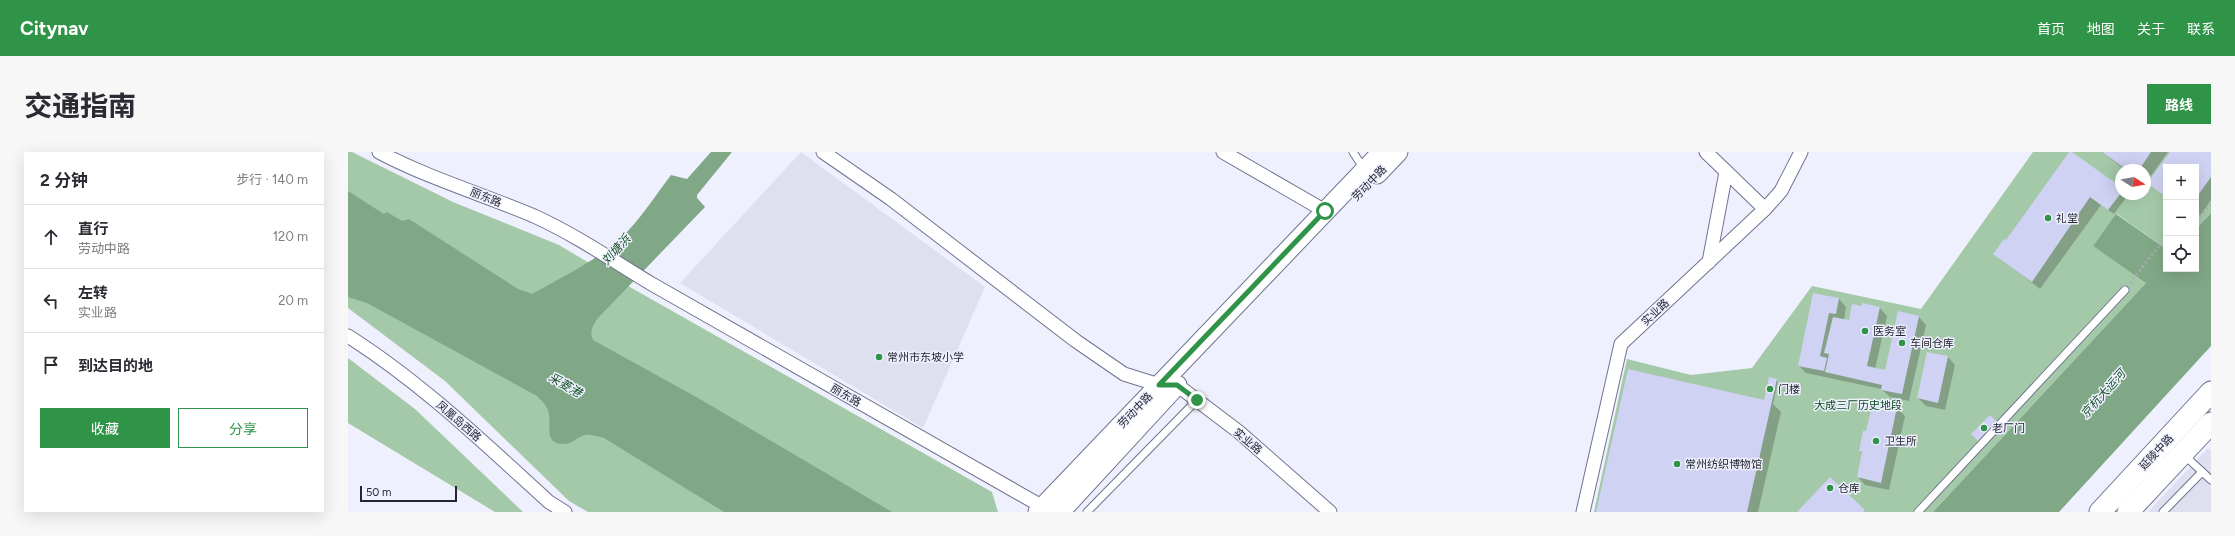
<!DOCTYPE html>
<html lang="zh">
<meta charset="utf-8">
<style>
body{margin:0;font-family:Figtree,"Noto Sans SC",sans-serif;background:#f7f7f7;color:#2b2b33}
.controls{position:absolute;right:12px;top:12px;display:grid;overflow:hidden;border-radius:0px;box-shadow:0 4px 16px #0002}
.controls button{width:36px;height:36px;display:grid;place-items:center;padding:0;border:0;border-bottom:1px solid #e1e1e2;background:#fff;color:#2b2b33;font:20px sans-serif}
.compass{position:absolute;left:1767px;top:12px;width:36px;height:36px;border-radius:50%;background:#fff;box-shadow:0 4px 16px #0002;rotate:101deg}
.scale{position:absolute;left:12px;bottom:10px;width:97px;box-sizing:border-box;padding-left:4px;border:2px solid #242531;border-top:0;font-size:11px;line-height:14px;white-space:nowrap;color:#242531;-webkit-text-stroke:3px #eef0fd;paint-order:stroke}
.stop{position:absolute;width:12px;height:12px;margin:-9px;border:3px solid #2f9348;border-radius:50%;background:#fff}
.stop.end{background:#2f9348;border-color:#fff;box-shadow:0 1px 4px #0008}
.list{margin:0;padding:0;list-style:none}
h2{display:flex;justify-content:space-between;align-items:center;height:52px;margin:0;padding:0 16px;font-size:17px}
h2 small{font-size:13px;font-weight:400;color:#7c7c81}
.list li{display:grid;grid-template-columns:26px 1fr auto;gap:12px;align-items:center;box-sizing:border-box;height:64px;padding:0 16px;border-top:1px solid #e1e1e2}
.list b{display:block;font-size:15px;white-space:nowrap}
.list p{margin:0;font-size:13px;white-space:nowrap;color:#7c7c81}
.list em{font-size:13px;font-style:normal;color:#7c7c81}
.actions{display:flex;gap:8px;padding:12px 16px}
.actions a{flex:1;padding:9px 0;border:1px solid #2f9348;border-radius:0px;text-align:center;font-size:14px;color:#2f9348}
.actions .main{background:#2f9348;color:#fff}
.icon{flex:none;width:22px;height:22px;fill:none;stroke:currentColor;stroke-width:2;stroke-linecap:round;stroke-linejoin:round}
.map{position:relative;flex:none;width:1863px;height:360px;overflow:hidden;border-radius:0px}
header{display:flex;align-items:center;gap:24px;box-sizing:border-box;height:56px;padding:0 20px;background:#2f9348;color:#fff}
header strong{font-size:19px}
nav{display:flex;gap:22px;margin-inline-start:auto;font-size:14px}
.intro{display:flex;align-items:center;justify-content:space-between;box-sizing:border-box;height:96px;padding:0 24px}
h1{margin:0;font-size:28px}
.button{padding:10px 18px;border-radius:0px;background:#2f9348;color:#fff;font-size:14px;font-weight:700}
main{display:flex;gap:24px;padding:0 24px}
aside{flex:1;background:#fff;border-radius:0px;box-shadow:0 4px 16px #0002}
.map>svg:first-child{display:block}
.built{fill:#dee0f0}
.green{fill:#a4c9a8;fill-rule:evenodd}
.water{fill:#81a886}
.shadow{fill:#0003}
.building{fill:#cfd2f2}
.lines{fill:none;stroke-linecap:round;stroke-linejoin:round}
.lane-casing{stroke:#70738f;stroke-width:9}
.street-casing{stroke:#70738f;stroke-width:15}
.secondary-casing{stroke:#70738f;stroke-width:21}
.primary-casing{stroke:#70738f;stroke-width:23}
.path{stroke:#aaabb8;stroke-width:2.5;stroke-dasharray:2 3;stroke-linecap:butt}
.lane{stroke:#fff;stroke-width:7}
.street{stroke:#fff;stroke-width:13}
.secondary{stroke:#fff;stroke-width:19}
.primary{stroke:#fff;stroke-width:21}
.route{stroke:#2f9348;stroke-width:5}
.poi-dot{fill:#2f9348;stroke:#eef0fd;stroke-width:1.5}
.labels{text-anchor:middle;stroke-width:3;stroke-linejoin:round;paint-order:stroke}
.street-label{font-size:11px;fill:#242531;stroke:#eef0fd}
.poi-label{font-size:11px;fill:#242531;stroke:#eef0fd;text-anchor:start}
.park-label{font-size:11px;fill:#08491c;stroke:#eef0fd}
.water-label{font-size:12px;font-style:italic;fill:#155124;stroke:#eef0fd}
</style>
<header>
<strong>Citynav</strong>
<nav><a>首页</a><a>地图</a><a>关于</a><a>联系</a></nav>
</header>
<div class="intro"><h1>交通指南</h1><a class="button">路线</a></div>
<main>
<aside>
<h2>2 分钟<small>步行 · 140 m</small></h2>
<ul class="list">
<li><svg class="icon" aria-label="ahead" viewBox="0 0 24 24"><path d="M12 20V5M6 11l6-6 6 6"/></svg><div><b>直行</b><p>劳动中路</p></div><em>120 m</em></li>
<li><svg class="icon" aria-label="left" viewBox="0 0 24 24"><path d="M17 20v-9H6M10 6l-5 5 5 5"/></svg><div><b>左转</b><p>实业路</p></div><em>20 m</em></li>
<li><svg class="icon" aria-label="arrive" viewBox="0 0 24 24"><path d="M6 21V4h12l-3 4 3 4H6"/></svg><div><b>到达目的地</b></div></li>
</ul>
<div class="actions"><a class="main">收藏</a><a>分享</a></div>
</aside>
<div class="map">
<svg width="1863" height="360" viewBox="0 0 1863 360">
<rect width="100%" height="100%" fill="#eef0fd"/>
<g class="built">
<path d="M453,0L637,135L575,276L332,131Z"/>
<path d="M1860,296L1863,299V360H1800Z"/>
</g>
<g class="green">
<path d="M0,0H4L105,50L211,93L273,130L644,340L650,360H508L0,59Z"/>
<path d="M1685,0H1863V61L1848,77V15H1818V97L1769,62L1745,94L1799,130L1585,360H1246L1279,207L1343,223L1404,216L1464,134L1573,157ZM1773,18H1797V42H1773Z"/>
<path d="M0,131L400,360H240L221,349L97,229L0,156Z"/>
<path d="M0,206L67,257L175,360H147L0,271Z"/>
</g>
<g class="water">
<path d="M363,0H384L349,43V46L357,55L250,166C245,173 241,179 245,188L350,246L544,360H376L256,286C250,285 243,282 237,283C229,285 223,293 214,292C196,291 203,274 201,262C200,255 194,249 189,244L19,151L0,145V39L36,62L39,60L54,69L61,67L170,137L184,142C214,125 246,110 272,87C292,68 307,44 323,23L339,27Z"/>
<path d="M1863,61V194L1711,360H1585L1798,131L1745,94L1768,62L1818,97V117H1848V77Z"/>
</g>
<g class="shadow">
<path d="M1722,0L1773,36V42L1780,43L1766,62L1753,53L1692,137L1647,102L1658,89Z"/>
<path d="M1754,0H1820L1797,32V18H1777Z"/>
<path d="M1823,0H1863V48L1849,68L1848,15H1818V46L1801,31Z"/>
<path d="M1466,142L1491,147L1498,155L1496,168L1502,169L1514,155L1532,156L1539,164L1527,217L1537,219L1571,165L1578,173L1561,249L1542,245L1533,237L1458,221L1451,214Z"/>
<path d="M1600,205L1607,213L1597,258L1578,254L1570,246Z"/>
<path d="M1428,228L1430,230L1425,252L1433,260L1410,360H1249L1417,249Z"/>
<path d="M1526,251L1549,256L1557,264L1541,338L1517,333L1510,325L1515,302L1512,299L1519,281Z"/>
<path d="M1642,264L1653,276L1636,293L1624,282Z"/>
</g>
<g class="building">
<path d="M1721,0H1724L1773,35V41L1760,58L1742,45L1684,130L1645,102L1656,87L1658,88Z"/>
<path d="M1754,0H1803L1791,18H1779Z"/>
<path d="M1822,0H1863V25L1848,46V15H1818V45L1799,31Z"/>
<path d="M1465,141L1491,146L1488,162L1481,161L1472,204L1479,206L1476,219L1450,214Z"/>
<path d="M1514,151L1532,155L1519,214L1537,218L1550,159L1571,164L1554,242L1533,238L1534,233L1477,220L1481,202L1476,201L1485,165L1501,168L1504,152L1514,154Z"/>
<path d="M1579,200L1600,204L1590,251L1569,246Z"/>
<path d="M1280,217L1416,248L1421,225L1429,227L1399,360H1248Z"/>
<path d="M1525,250L1549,255L1533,331L1509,325L1514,300L1511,299L1515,279H1518Z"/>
<path d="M1642,263L1649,270L1630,289L1623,282Z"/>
<path d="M1482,325L1517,358L1515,360H1449Z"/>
</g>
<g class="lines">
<g class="lane-casing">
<g id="lane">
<path d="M1005,0L1016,17"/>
<path d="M1835,302L1863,328"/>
<path d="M739,360L849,248"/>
<path d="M1570,360L1777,138"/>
<path d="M1815,360L1854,320"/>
</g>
</g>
<g class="street-casing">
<g id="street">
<path d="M31,0C80,26 134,42 186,64C226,82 264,108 302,131L695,355"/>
<path d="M475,0L543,47L728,189L776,222L811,233H829L891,280L982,360"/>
<path d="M875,0L977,59"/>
<path d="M1358,0L1417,57"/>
<path d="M1361,110L1378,20"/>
<path d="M0,184C74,231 137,292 201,350L217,360"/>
<path d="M1235,360L1273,192L1417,57L1433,39L1453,0"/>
</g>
</g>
<g class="secondary-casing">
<g id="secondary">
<path d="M1029,22L1050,0"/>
<path d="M690,360L1034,0"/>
<path d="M712,360L829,233"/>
</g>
</g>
<g class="primary-casing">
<g id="primary">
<path d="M1752,360L1863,240"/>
<path d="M1780,360L1863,271"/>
</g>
</g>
<g class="path">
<path d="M1848,68L1863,52"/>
<path d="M1782,131L1810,95L1818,94"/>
</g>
<use href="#lane" class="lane"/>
<use href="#street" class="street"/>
<use href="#secondary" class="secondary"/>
<use href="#primary" class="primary"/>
</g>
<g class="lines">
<path class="route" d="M849,248L829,233H811L977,59"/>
</g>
<g class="poi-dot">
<circle cx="1700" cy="66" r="4"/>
<circle cx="1517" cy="179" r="4"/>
<circle cx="1554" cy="191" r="4"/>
<circle cx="531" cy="205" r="4"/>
<circle cx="1422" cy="237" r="4"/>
<circle cx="1636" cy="276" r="4"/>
<circle cx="1528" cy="289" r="4"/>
<circle cx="1329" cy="312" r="4"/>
<circle cx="1482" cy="336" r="4"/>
</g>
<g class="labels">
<g class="street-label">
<text transform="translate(1021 31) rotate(-46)" y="4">劳动中路</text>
<text transform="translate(138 45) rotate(22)" y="4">丽东路</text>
<text transform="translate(1307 160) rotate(-43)" y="4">实业路</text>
<text transform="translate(498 243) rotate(30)" y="4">丽东路</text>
<text transform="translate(787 258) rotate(-46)" y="4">劳动中路</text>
<text transform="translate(111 269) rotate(41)" y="4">凤凰岛西路</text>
<text transform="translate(900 289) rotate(40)" y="4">实业路</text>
<text transform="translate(1808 300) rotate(-47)" y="4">延陵中路</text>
</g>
<g class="poi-label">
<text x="1708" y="70">礼堂</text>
<text x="1525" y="183">医务室</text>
<text x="1562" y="195">车间仓库</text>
<text x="539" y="209">常州市东坡小学</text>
<text x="1430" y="241">门楼</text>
<text x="1644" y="280">老厂门</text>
<text x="1536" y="293">卫生所</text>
<text x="1337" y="316">常州纺织博物馆</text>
<text x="1490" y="340">仓库</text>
</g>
<g class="park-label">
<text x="1510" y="257">大成三厂历史地段</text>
</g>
<g class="water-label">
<text transform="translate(268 98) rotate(-48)" y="4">刘塘浜</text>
<text transform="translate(217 233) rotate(30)" y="4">采菱港</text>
<text transform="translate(1755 242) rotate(-48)" y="4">京杭大运河</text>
</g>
</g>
</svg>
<div class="controls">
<button>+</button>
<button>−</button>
<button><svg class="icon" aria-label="locate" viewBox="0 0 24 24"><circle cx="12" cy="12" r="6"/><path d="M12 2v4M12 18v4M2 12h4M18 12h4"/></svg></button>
</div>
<svg class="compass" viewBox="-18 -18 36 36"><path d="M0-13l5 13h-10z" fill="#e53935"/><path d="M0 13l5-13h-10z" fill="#7c7c81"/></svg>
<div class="scale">50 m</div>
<div class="stop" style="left:977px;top:59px"></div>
<div class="stop end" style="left:849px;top:248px"></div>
</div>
</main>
